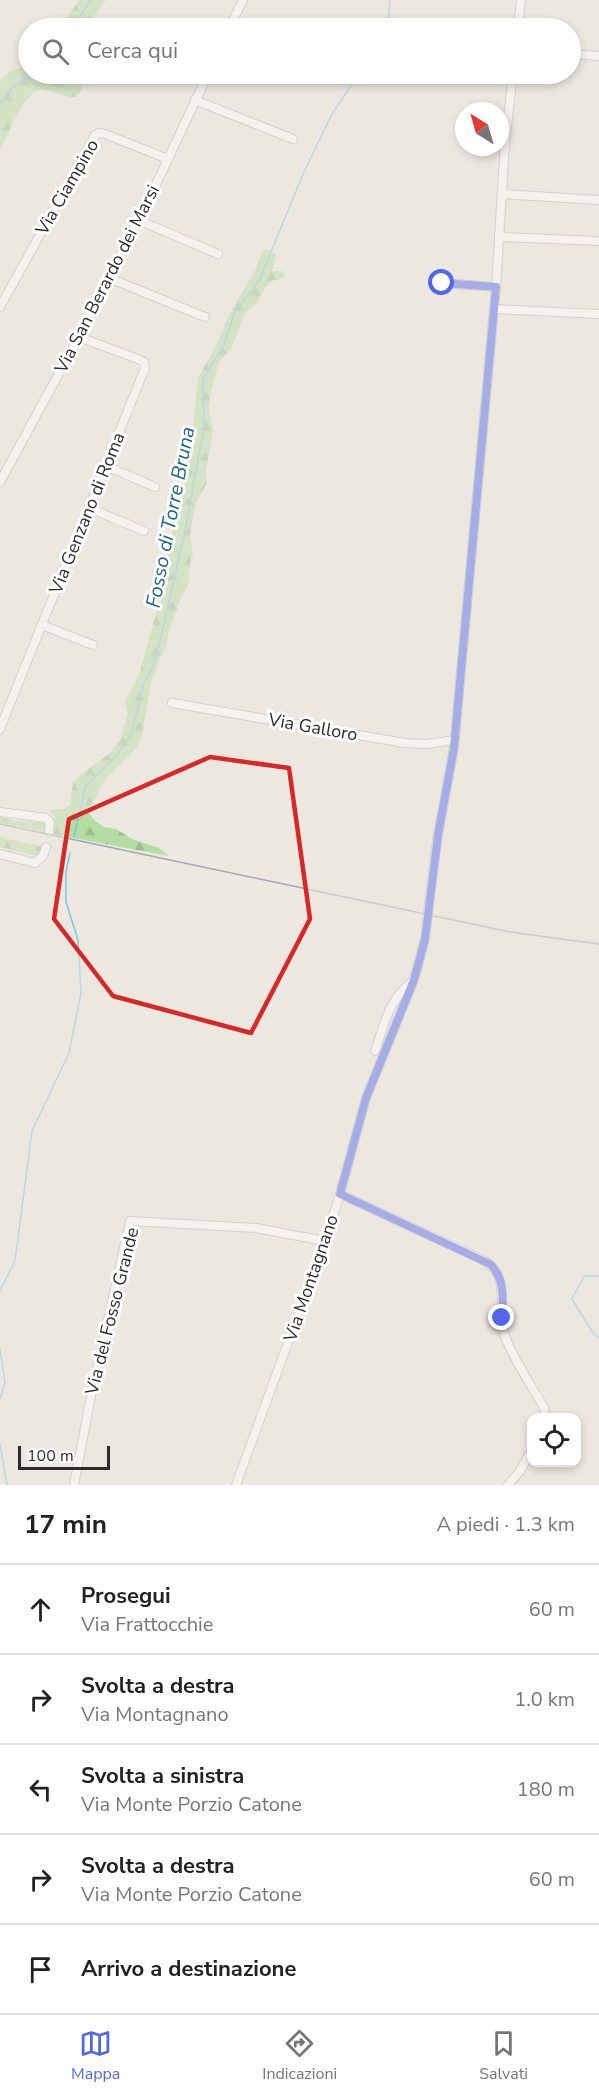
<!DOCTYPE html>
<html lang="it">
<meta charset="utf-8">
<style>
body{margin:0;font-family:"Nunito Sans",sans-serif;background:#f6f6f6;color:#222}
.controls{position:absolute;right:18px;bottom:18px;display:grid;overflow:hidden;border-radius:12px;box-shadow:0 3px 9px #0003}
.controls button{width:54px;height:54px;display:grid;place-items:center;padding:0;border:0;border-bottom:2px solid #e0e0e0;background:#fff;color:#222;font:30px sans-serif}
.compass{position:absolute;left:455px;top:102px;width:54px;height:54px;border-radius:50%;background:#fff;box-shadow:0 3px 9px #0003;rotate:323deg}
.scale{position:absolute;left:18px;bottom:15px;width:92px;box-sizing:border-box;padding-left:6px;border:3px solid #2c2c2c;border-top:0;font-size:16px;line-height:21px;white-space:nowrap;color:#2c2c2c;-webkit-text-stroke:4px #fff;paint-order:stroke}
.stop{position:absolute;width:18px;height:18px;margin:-14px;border:4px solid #5167e8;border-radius:50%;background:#fff}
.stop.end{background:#5167e8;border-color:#fff;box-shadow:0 2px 6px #0008}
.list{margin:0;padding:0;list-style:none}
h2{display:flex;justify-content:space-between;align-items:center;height:78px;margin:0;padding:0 24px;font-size:26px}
h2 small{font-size:20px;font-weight:400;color:#767676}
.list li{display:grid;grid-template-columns:39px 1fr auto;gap:18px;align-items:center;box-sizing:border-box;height:90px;padding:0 24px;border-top:2px solid #e0e0e0}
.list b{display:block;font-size:22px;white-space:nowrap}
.list p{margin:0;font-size:20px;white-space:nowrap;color:#767676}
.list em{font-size:20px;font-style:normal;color:#767676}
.icon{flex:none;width:33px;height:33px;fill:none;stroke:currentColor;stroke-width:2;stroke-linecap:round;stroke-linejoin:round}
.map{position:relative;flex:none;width:599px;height:1485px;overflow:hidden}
.search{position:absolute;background:#fff;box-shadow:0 3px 9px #0003;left:18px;right:18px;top:18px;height:66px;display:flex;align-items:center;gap:15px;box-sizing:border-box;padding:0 21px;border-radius:33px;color:#767676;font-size:22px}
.sheet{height:528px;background:#fff}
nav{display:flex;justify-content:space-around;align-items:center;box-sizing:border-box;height:84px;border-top:2px solid #e0e0e0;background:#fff;font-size:16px;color:#767676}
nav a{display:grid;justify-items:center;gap:3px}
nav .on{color:#5167e8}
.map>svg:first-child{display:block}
.forest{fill:url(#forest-firs)}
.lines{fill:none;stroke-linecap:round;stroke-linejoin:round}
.stream{stroke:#7ec4e3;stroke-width:1.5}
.minor-casing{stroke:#b1b2bb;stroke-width:10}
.minor{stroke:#fff;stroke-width:8}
.rail{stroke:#a3a5b4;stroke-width:1.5}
.minor-bridge-casing{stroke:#b1b2bb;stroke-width:10;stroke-linecap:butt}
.minor-bridge{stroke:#fff;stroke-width:8}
.route{stroke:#5167e8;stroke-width:8}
.marked{fill:none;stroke:#d62828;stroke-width:4.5;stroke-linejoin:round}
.labels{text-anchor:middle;stroke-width:6;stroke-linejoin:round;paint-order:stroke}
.street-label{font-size:18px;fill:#2c2c2c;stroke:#fff}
.water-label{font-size:20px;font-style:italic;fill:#1b6391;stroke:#fff}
</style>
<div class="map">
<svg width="599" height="1485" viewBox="0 0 599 1485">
<defs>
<pattern id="forest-firs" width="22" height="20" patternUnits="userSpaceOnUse" patternTransform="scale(1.5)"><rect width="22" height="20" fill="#b4dda3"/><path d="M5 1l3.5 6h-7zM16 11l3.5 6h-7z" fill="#9bbe8c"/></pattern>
</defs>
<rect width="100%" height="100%" fill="#ece8e0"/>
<g class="forest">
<path d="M79,0H106L85,28H60Z"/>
<path d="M28,66V74H69L82,84L81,91L75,97C61,97 52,90 39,89C18,103 12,128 0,150V82L8,72Z"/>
<path d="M263,249L272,251L276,255L272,271H283L285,274L283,278L272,281L265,288L257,303L245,313L232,347L219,362L211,391L209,408L213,432L206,471L207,483L196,503L190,534L193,555L188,571L190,577L187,588L180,600L169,631L165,650L161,655L151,683L142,736L137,748L104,781L88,812L95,821L104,827L116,829L132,839L159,848L169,856L52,834L55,817L49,810L64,809L70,805L73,783L80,775L109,754L121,738L128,713L125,701L139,675L164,584L170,543L190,456L198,378L217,344L229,315L257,267Z"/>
<path d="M0,817L15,821L47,823V832L0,823Z"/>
<path d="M0,837L44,847L40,857L37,856L0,847Z"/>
</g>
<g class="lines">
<g class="stream">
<path d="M72,28L91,0"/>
<path d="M388,28L390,0"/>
<path d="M0,103L14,86L35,74"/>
<path d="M74,837L86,785L116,756L131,735L144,684L156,659L186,526L204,427L203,379L224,345L235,311L259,281L304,172L332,114L359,74"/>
<path d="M599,1276H584L572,1299L593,1333L599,1338"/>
<path d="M0,1291L15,1261L32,1131L69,1053L81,993L78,940L66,902V872L70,853"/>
<path d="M0,1349L5,1383L0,1399"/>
<path d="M0,1444L7,1485"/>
</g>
<g class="minor-casing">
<g id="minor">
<path d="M229,28L243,0"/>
<path d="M518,28L521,0"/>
<path d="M570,54L599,56"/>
<path d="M195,100L293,139"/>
<path d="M502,194L599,200"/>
<path d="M138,220L218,254"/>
<path d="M499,237L599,241"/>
<path d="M109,278L205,317"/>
<path d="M442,283L496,287"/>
<path d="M0,307L95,135L99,133L105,134L168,159"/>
<path d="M494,309L599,314"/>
<path d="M106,466L155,487"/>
<path d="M0,482L82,331L152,193L208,74"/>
<path d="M89,508L144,531"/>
<path d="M42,625L93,645"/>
<path d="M172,703L405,743L427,744L455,740"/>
<path d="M0,729L145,368L144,362L138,359L79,337"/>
<path d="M0,812L46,818L50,822L49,832"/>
<path d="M0,854L35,863L43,856L46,847"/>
<path d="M430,896L437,841L454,748L496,287L505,143L513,74"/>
<path d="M375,1051C385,1023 388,1000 413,981"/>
<path d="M340,1194L483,1260C512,1276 497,1307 504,1333C511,1356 532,1386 544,1408L546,1418"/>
<path d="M74,1485L91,1396L130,1221L256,1228L325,1241"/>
<path d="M236,1485L325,1241L340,1194L366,1098L414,980L425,939"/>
<path d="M508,1485L520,1471L532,1450"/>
</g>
</g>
<use href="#minor" class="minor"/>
<path class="rail" d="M0,824L510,932L599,944"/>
<g class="minor-bridge-casing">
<path id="minor-bridge" d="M425,939L430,896"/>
</g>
<use href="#minor-bridge" class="minor-bridge"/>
</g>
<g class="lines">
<path class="route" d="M442,283L496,287L454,748L438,835L425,939L414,980L366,1098L340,1194L490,1264C505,1279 503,1298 502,1318"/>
</g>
<path d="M0 0H599V1485H0ZM210,757L289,768L310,919L251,1033L113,996L54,919L69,819Z" fill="#ece8e0" fill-opacity=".55" fill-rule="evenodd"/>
<path class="marked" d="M210,757L289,768L310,919L251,1033L113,996L54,919L69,819Z"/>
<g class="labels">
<g class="street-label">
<text transform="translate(67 187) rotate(-60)" y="6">Via Ciampino</text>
<text transform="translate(107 279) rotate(-63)" y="6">Via San Berardo dei Marsi</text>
<text transform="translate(87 513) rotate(-68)" y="6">Via Genzano di Roma</text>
<text transform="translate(313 727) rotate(10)" y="6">Via Galloro</text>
<text transform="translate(311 1278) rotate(-71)" y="6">Via Montagnano</text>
<text transform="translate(112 1311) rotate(-76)" y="6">Via del Fosso Grande</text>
</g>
<g class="water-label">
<text transform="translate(170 517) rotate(-79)" y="7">Fosso di Torre Bruna</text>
</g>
</g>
</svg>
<div class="controls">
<button><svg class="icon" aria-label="locate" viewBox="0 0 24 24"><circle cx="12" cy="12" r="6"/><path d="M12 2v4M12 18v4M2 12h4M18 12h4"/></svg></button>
</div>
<svg class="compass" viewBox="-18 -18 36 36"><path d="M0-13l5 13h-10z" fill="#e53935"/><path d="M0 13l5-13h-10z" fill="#767676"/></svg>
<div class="scale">100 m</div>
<div class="stop" style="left:442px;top:283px"></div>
<div class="stop end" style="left:502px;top:1318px"></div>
<div class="search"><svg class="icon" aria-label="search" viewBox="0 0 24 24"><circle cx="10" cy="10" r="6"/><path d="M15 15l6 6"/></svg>Cerca qui</div>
</div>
<section class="sheet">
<h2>17 min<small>A piedi · 1.3 km</small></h2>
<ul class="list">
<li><svg class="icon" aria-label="ahead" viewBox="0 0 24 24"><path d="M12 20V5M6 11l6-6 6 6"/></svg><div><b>Prosegui</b><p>Via Frattocchie</p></div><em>60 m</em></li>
<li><svg class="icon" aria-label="right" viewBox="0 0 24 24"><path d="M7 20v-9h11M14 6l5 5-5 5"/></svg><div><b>Svolta a destra</b><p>Via Montagnano</p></div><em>1.0 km</em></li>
<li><svg class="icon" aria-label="left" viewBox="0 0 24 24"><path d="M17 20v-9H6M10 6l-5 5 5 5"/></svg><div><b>Svolta a sinistra</b><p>Via Monte Porzio Catone</p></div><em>180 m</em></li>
<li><svg class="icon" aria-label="right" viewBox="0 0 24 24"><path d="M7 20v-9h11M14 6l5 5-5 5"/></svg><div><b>Svolta a destra</b><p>Via Monte Porzio Catone</p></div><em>60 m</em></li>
<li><svg class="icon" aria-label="arrive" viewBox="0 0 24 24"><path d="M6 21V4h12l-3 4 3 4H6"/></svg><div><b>Arrivo a destinazione</b></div></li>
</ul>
</section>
<nav>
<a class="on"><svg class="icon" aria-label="map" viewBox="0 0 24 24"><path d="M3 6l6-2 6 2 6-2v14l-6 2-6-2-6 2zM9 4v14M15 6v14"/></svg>Mappa</a>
<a><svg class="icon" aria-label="directions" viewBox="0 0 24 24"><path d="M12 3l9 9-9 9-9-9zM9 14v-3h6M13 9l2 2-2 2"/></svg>Indicazioni</a>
<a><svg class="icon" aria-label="saved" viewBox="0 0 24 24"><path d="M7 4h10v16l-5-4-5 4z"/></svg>Salvati</a>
</nav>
